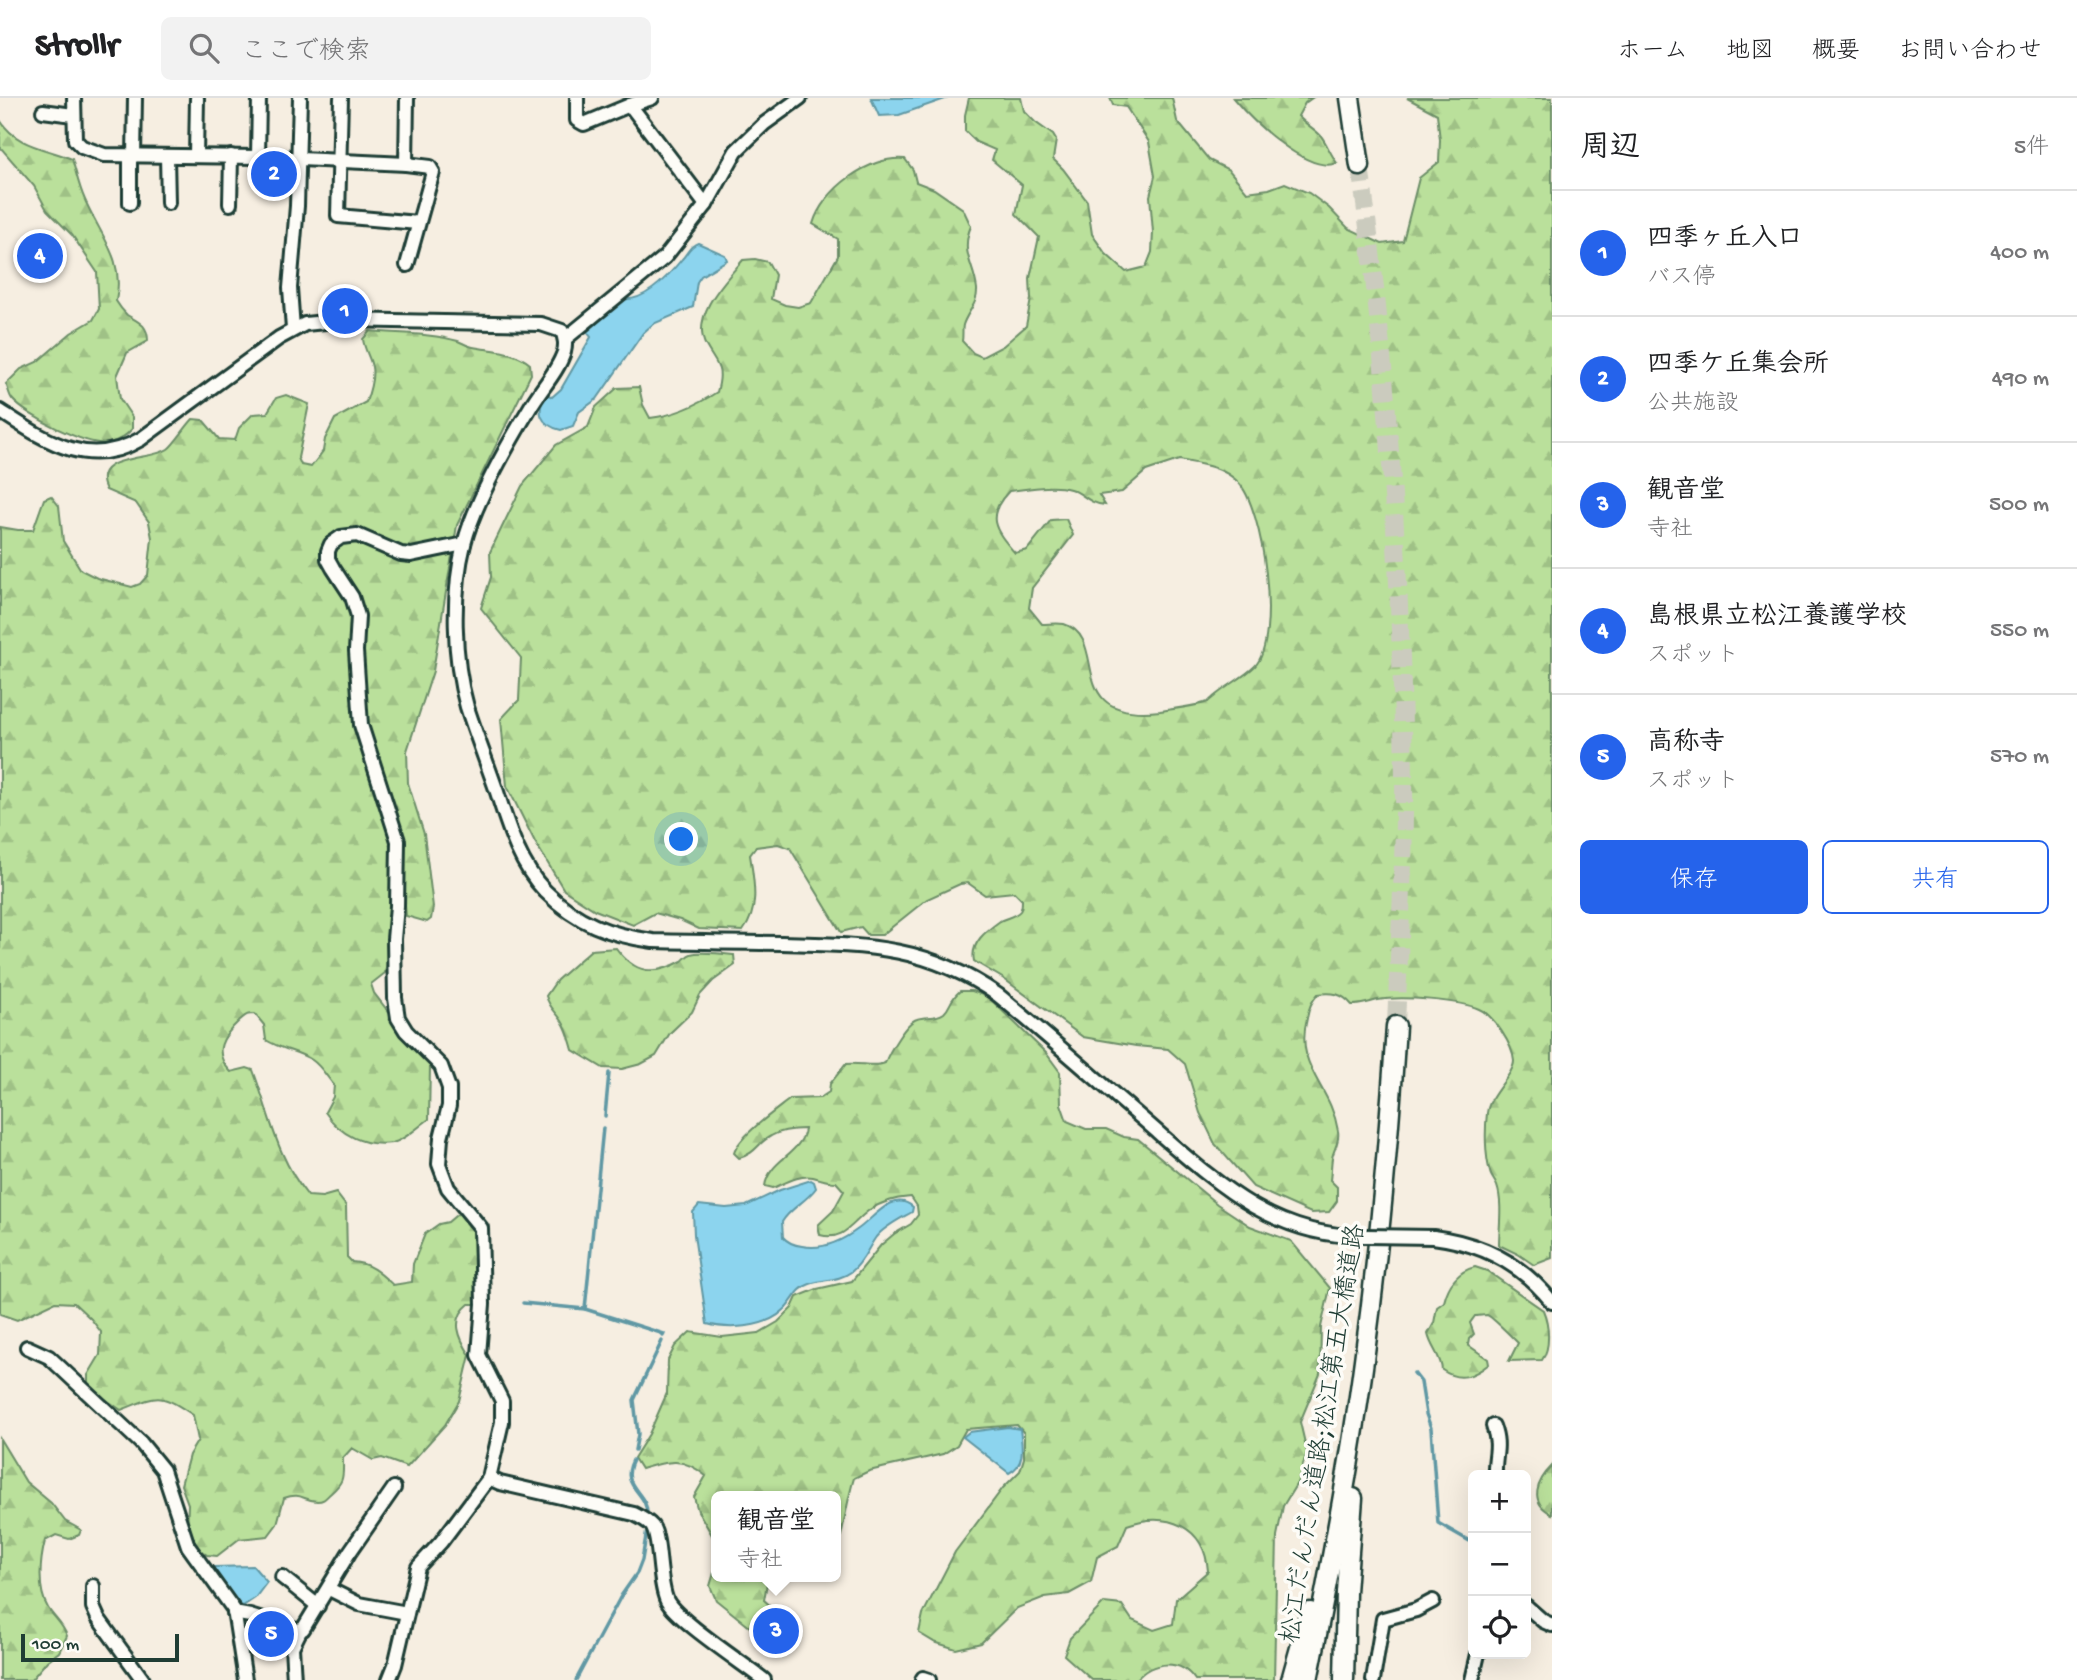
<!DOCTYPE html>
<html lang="ja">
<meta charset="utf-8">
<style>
body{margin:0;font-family:"Gochi Hand","Klee One",sans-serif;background:#f2f2f2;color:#202124}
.controls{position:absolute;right:21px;bottom:21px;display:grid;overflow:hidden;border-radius:10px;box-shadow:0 7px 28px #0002}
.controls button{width:63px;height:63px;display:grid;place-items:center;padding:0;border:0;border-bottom:2px solid #e0e0e0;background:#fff;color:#202124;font:35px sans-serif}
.scale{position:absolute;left:21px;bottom:18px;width:158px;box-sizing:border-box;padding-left:7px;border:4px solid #1f3d34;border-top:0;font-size:19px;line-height:24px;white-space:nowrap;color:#1f3d34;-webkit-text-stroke:5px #fdfcf7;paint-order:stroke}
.you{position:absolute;left:682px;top:742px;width:24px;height:24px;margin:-18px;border:5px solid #fff;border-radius:50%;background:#1a73e8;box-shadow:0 0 0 10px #1a73e833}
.badge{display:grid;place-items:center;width:46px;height:46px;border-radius:50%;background:#2563eb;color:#fff;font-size:23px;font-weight:700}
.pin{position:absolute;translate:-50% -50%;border:4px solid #fff;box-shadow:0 2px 7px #0006}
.popup{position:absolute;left:711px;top:1393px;width:130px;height:91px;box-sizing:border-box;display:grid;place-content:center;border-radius:10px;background:#fff;filter:drop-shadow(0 2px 5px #0005);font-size:23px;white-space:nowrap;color:#757577}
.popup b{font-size:26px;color:#202124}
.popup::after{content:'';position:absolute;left:50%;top:100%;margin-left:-14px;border:14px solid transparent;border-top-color:#fff}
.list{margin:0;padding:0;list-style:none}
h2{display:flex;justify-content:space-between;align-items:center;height:91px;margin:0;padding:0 28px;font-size:30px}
h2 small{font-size:23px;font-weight:400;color:#757577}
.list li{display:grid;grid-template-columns:46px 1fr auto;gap:21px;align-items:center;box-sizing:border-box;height:126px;padding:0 28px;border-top:2px solid #e0e0e0}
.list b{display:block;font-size:26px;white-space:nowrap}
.list p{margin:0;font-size:23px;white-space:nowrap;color:#757577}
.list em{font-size:23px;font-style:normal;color:#757577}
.actions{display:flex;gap:14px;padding:21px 28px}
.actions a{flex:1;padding:16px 0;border:2px solid #2563eb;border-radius:10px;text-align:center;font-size:24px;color:#2563eb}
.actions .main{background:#2563eb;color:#fff}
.icon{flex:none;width:38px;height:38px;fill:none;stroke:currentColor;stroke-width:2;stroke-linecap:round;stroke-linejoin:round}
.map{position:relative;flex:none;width:1552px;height:1582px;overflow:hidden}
header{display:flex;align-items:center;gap:42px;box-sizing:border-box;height:98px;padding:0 35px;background:#fff;border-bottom:2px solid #e0e0e0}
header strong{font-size:33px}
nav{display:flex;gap:38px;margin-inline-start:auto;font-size:24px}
.search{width:490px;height:63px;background:#f2f2f2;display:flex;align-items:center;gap:18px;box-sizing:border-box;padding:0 24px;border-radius:10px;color:#757577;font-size:26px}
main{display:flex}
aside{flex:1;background:#fff}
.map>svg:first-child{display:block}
.forest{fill:url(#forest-firs);stroke:#6c8e68;stroke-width:2;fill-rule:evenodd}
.water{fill:#8cd4ee;stroke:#6098a4;stroke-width:2}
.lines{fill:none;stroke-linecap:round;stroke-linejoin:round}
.stream{stroke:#6098a4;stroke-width:3.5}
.highway-tunnel{stroke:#cbcbbe;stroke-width:18;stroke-dasharray:18 9;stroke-linecap:butt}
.minor-casing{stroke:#1f3d34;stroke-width:18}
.highway-casing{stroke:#1f3d34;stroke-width:23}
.minor{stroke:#fdfcf7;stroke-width:12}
.highway{stroke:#fdfcf7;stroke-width:18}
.minor-bridge-casing{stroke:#1f3d34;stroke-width:18;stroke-linecap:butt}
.minor-bridge{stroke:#fdfcf7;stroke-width:12}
.labels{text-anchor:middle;stroke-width:7;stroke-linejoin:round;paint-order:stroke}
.street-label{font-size:26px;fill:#1f3d34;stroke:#fdfcf7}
</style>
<header>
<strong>Strollr</strong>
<div class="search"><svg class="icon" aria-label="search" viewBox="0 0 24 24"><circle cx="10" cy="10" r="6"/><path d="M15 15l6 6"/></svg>ここで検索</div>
<nav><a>ホーム</a><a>地図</a><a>概要</a><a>お問い合わせ</a></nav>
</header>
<main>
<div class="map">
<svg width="1552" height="1582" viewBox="0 0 1552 1582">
<defs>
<pattern id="forest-firs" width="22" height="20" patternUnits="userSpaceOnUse" patternTransform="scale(1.75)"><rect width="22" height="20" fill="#bae09b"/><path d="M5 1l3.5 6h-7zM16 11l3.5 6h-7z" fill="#9fc186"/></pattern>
</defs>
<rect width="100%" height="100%" fill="#f6eee1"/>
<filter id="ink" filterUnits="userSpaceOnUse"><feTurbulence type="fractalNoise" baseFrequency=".0143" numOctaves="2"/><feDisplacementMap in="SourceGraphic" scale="14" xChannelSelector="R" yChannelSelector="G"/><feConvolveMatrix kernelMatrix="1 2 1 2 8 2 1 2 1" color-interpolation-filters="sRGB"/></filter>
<g filter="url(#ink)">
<g class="forest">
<path d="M969,0H1021L1024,13L1035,24L1053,37L1056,42L1053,61L1063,71L1087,103L1092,136L1105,155L1126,174L1146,169L1152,154L1153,134L1150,98L1155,78L1149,44L1126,9L1113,7L1110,0H1172L1177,23L1209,62L1229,72L1247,94L1269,91L1285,85L1309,95L1329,110L1348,130L1382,146L1403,143L1419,80L1439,64L1440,42L1437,16L1407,0H1552V1160L1534,1167L1518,1156L1499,1147C1499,1129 1503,1105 1497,1088C1495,1083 1491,1079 1490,1074C1485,1057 1485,1032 1487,1015C1489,996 1514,977 1514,963C1513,948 1494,917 1479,911C1459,902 1401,898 1378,902C1369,904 1363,907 1352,907C1342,895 1332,894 1318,896C1311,904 1309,910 1307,920C1294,971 1331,987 1338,1033C1340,1044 1334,1050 1332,1060C1331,1067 1331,1075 1330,1082L1337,1089V1103L1329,1114L1311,1115L1253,1089L1215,1046L1200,1015L1185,966L1168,951L1136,948L1083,939L1004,881L974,863C970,845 986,833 1000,823C1006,820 1016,818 1020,813C1022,810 1022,805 1022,802L1014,794L985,797L968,785L960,786L927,801L882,837H868L861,829L841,834L790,750L778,746L756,749L750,757C754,783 760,811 743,833L699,831L680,822L655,815L633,827L595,812L564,792L535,744L507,688L501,621L519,602L521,560L481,510L491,479L490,454L522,388L556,347L588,329L596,309L617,290L639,289L643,307L650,320C676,317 696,308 717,294C724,269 717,268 706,248C690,218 725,183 743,162L755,161L768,164L775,177L771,201L785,207L798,209L811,205L838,158V141L813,126C823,92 869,57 905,61L913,72L916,84L934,91L963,111L971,128C960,155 974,166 977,191C978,206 967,214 963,227C962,231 963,238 962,243L973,255L982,259L1003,248L1026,228L1031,201L1030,180L1039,139L1016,116L1022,87L992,62L995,52L976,44L965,33V17ZM1179,362C1200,366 1222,368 1238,384C1264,410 1281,541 1255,568C1244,579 1228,587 1216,597C1215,598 1209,603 1208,604C1197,608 1172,611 1160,613C1060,624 1112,541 1064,526C1058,525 1049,526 1042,526L1029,510L1032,490L1073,437L1066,421L1051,422L1027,452L1015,455C994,431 985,418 1009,393C1028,391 1052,386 1070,391C1084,395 1086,405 1105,407L1099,397L1122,394L1146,373Z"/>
<path d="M1233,0H1312L1305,5L1298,18C1305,26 1315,31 1321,38C1326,44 1331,57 1337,65C1308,77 1251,22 1233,0Z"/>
<path d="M0,22C17,49 45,50 72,61C76,74 79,89 85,102C101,139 125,161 116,203C119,208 123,213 127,217C139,224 148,227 148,243L127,255L117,278L120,301L132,319V331C126,338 119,343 109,345C88,349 26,318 12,301C9,297 8,290 6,286L21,271L37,264L71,235L93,222L99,211L97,174L72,137L47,112L34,88L0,49Z"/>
<path d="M370,233C398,236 430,235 458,243C463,245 468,248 473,249C493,253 513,252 530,266L531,276L457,427L433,573L407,653L408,685L424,736L433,809L431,821L427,824L406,818L404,799L400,794L385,875L371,886L374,895L430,968L429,1021C418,1029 405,1042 392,1045C364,1049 340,1037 325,1014L333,999L334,987C327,979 321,968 312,962C298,953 282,952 266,942L264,927L255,916C246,916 246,917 240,922C223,938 211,954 231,974L247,970L253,972C271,1020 276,1058 308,1098L322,1099L336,1095L346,1108L347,1159L352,1164C370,1165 380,1175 393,1187L412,1184L413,1166L425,1136L439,1126L448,1124L461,1113L475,1133L479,1202L476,1206H469C450,1221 459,1240 470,1257L459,1303L445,1327L407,1369L382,1360L373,1362L352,1350L343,1360C343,1378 345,1383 331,1395C326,1399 325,1403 317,1403C302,1402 302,1394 284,1400L277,1426L268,1438L239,1441L217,1458L207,1457L194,1448L187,1437L188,1406L181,1387L189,1357L198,1342L193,1317C159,1294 159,1297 121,1312L88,1289V1277L100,1257L101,1234L91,1221L74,1205L55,1204L17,1222L0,1216V429L18,432H33L44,401L51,398L59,408L63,443L81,472L97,480L132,489L140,486L148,477L152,440L149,424L136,405L106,392C88,356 151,363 168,351C174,347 186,328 193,321L203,322L219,341L235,342L239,330L253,316L267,315L276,300L286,297L309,306L298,360L301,367L311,369L323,353L325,341L335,321L366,304C370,293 374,280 372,269C370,259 364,251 363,241Z"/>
<path d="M616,850C635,876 654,878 682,863C685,861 687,857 691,856C699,853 725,856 734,857L735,867L713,883L700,897L692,914L670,935L656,958L641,966L622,971L603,970L573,952C570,942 568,932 562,923C555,912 550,911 546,898L557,882L591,852Z"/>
<path d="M960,893H972L988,899L1046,955L1060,974L1061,1006L1067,1023L1086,1031H1106L1124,1039L1138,1041L1217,1106L1250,1128L1291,1143L1330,1190L1321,1229L1320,1276L1300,1324L1307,1354L1297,1385L1283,1408L1277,1438L1274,1582H1195C1180,1560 1152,1563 1136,1582H1092L1064,1557L1070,1540L1104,1505L1122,1507L1132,1522L1154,1532L1173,1526L1176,1501L1208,1473C1205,1428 1167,1413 1127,1427L1118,1448L1097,1459L1091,1484L1069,1496L1045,1499L1017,1510L981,1545L956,1551L934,1544L919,1535L923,1516L955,1454L1003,1390L1020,1373L1024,1360V1335L1017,1327L966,1331L957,1347L943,1356L869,1373L854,1380C846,1406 844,1432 836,1457V1398H716V1444L698,1413L694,1399L706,1378C682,1358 668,1363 641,1371L634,1360L649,1336L667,1295L668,1262L675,1248L690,1234L722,1239L759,1235L778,1224L792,1210L797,1199L817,1191L852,1183L881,1147L894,1136L911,1126L918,1117L917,1108L911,1099C897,1100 880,1104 868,1113C851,1126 844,1143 820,1137L818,1127L833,1113L844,1093L836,1084C828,1084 821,1081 813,1079C800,1076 785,1085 773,1090L765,1088C768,1063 802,1055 805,1031C794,1031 781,1032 771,1038C757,1045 757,1055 739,1060L734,1055C739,1038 775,1013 790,1001L820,1000L829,994L830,986L846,966C859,964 874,970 885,965C889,954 906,924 917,921C926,918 936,921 944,915C951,909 949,902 960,893Z"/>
<path d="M1475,1169L1487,1173L1543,1212C1549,1226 1551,1250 1542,1262L1509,1263L1518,1245C1513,1240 1491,1218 1487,1217C1485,1217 1477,1218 1475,1218L1470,1225L1474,1236L1469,1241L1468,1247L1488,1261L1489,1266C1473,1279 1459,1284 1442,1272C1441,1258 1431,1250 1428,1236L1434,1225L1437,1209L1444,1204C1448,1187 1458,1173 1475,1169Z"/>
<path d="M0,1341L26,1384L51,1405L65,1423L81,1432L79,1437L69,1441L56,1437L45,1443C40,1463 37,1491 48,1510C54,1520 63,1526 67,1538L59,1554L47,1563L31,1582H0Z"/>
<path d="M1552,1368V1416C1528,1404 1537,1383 1552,1368Z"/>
<path d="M716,1468V1479H772L767,1485L764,1502L790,1525L791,1539L783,1543H767L716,1502L710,1488Z"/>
</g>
<g class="water">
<path d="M871,0H948L899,17L879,18Z"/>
<path d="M698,145L725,157L727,162L701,178L697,184L693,209L653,226L643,235L597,301L579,314L573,328L561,332C540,327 535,313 547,296L552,299L561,291L591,239L587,234L623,201C645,204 670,176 682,161C688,155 689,148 698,145Z"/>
<path d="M811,1082L814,1084L816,1090C806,1104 790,1110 782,1124L783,1139C788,1145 794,1147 802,1148C822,1152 842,1143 858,1131C873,1121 893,1091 913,1109L912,1114C900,1121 885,1128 876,1139C868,1150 863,1165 851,1174C839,1183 824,1181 810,1186C797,1190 793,1204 784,1212C766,1230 729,1232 707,1226L694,1137L693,1114L699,1107L726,1110L746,1108L780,1092Z"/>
<path d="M1008,1329L1020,1331C1022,1347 1026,1367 1009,1375L963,1339L969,1334Z"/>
<path d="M253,1468L267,1484L255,1500L243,1508L233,1502L213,1471L214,1469Z"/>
</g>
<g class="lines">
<g class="stream">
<path d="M605,1018L609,975"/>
<path d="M603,1030L585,1211L664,1236L663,1238"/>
<path d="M523,1205L585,1211"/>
<path d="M1414,1275L1421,1284L1426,1316L1431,1330L1438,1425L1473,1445"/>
<path d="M635,1352L638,1336L634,1302L662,1243"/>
<path d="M633,1362C619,1390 648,1393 647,1417"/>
<path d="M576,1582L621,1498L637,1475L642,1462L647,1432"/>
</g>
<path class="highway-tunnel" d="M1360,68C1388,271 1401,475 1404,680C1405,762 1399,846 1396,928"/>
<g class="minor-casing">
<g id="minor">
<path d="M74,0L75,42L82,49L104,57L258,59L406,66L407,0"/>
<path d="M341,0L338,118L418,125"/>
<path d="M577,0V22L584,26L630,7L706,107"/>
<path d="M630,7L652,0"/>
<path d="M43,13L73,17"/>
<path d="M134,58L135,0"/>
<path d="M167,58L168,105"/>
<path d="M196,58L197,0"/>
<path d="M258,59L259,0"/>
<path d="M406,66L430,69L433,74L407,167"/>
<path d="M130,105V58"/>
<path d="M230,106L231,58"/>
<path d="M293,231L290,190L297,108L300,0"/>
<path d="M565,241L665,159L706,107L736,53L764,26L800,0"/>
<path d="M0,313C45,342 87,373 141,341L279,240L305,226L345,222L541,226L562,233C565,241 566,246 564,254C558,273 541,291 531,308C508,346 475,403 464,446C452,494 453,561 467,609C476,637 487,665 497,694C508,728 519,766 545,793C577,825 609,837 653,843C696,844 739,845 782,845C866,847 927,847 998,897C1048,938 1096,981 1145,1023C1212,1081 1272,1141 1367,1138"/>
<path d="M1433,1139C1481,1145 1522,1166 1552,1204"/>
<path d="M27,1249L49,1259L141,1345L163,1372L188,1448L234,1512L245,1582"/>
<path d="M1493,1328C1501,1350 1494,1356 1495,1377"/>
<path d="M489,1380L500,1385L634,1416C640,1419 648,1423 652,1428C661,1441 658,1484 667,1503C677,1522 744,1566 764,1582"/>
<path d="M282,1479L318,1508"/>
<path d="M93,1488V1509L98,1520L143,1582"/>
<path d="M329,1491L359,1506L407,1515"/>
<path d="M1526,1508L1543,1523L1552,1527"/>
<path d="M234,1515L250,1518L295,1532L303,1531L349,1455L394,1390"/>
<path d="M294,1582L292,1549L300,1533"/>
<path d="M389,1582L395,1567L418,1469L441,1444L489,1380L502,1324V1303L479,1257L483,1206L481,1130L448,1090L439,1066L441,1040L449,1008V990L441,968L406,933L398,920L395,900L394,841L397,808L398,743L361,627L356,553L358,518L352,499L333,470L328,461V453L331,446L341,439L357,437L401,456L411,457L464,446"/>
<path d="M922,1582L923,1580L929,1582"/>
<path d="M1373,1582L1383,1521L1416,1512L1433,1503"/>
<path d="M1472,1582L1478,1556"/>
</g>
</g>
<g class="highway-casing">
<g id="highway">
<path d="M1350,0L1360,68"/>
<path d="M1291,1582L1310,1514"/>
<path d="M1308,1582C1329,1476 1350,1369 1364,1262C1379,1151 1389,1040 1396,928"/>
<path d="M1344,1582L1346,1494L1353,1400"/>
</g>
</g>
<use href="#minor" class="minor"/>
<use href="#highway" class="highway"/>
<g class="minor-bridge-casing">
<path id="minor-bridge" d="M1367,1138L1433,1139"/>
</g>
<use href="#minor-bridge" class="minor-bridge"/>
</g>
</g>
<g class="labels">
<g class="street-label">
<text transform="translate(1321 1335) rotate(-81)" y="9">松江だんだん道路;松江第五大橋道路</text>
</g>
</g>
</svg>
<div class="controls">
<button>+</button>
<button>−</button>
<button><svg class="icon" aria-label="locate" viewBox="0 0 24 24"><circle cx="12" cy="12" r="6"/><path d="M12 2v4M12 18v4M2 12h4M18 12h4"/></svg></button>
</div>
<div class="scale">100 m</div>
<div class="you"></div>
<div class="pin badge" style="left:345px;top:213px">1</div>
<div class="pin badge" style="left:274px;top:76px">2</div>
<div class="pin badge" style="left:776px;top:1533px">3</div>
<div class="popup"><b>観音堂</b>寺社</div>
<div class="pin badge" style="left:40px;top:158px">4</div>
<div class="pin badge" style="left:271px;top:1536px">5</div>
</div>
<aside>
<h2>周辺<small>5件</small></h2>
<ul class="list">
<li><span class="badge">1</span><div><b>四季ヶ丘入口</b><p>バス停</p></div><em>400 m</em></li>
<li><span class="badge">2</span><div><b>四季ケ丘集会所</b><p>公共施設</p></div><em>490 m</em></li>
<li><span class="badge">3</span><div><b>観音堂</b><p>寺社</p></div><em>500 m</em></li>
<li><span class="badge">4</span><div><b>島根県立松江養護学校</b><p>スポット</p></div><em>550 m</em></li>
<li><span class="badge">5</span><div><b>高称寺</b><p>スポット</p></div><em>570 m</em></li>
</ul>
<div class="actions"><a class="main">保存</a><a>共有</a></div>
</aside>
</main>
